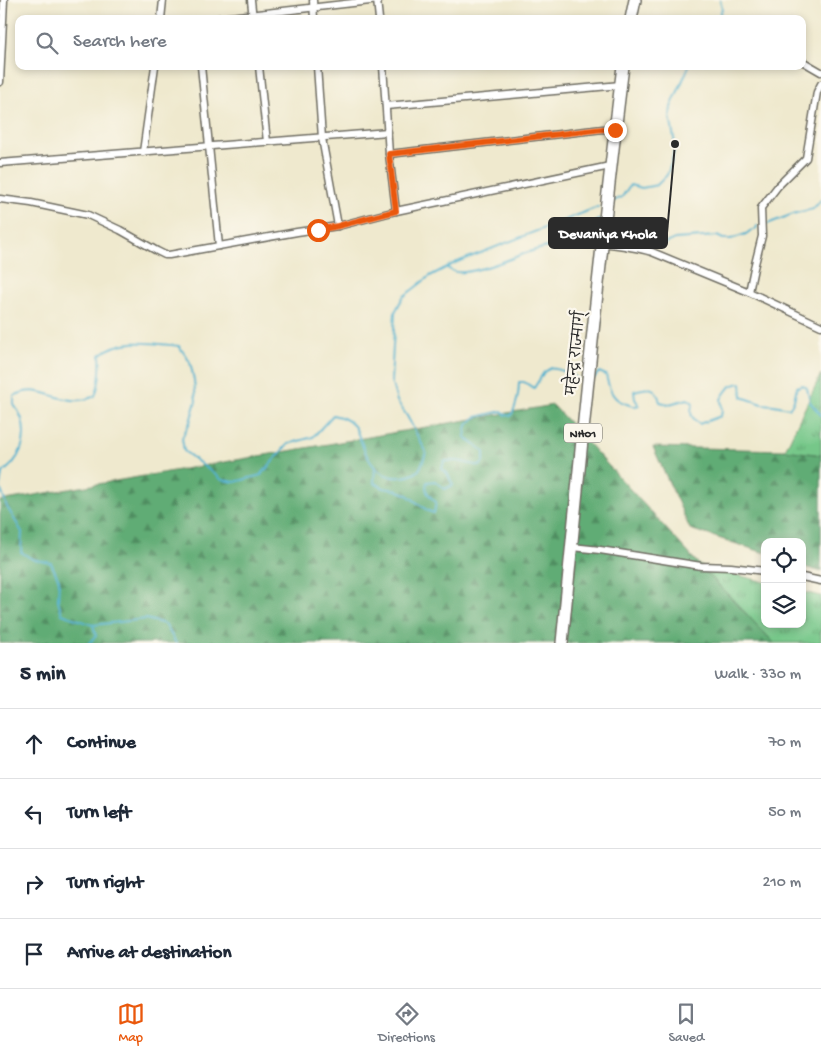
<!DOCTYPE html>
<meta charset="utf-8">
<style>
body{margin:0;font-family:"Gochi Hand","Playpen Sans Deva",sans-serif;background:#f6f6f7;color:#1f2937}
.controls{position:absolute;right:15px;bottom:15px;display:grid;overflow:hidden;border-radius:10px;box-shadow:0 2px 8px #0003}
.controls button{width:45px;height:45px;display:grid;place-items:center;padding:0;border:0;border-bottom:1px solid #e0e1e3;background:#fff;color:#1f2937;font:25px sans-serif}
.stop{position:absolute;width:15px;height:15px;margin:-11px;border:4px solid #ea580c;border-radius:50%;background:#fff}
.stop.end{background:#ea580c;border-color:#fff;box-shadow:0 1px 5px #0008}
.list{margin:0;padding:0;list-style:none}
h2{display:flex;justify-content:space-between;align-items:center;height:65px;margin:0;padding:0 20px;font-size:21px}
h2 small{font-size:16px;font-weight:400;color:#747a83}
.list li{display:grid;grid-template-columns:32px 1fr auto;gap:15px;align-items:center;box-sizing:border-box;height:70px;padding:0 20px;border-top:1px solid #e0e1e3}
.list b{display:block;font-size:19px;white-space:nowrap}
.list em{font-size:16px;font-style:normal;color:#747a83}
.icon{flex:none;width:28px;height:28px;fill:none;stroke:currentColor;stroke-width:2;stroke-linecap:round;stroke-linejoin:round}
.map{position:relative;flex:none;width:821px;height:643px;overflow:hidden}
.search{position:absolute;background:#fff;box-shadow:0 2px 8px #0003;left:15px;right:15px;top:15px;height:55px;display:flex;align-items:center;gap:12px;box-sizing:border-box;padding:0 18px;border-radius:10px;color:#747a83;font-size:19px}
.sheet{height:345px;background:#fff}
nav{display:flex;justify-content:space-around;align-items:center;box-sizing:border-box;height:70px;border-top:1px solid #e0e1e3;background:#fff;font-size:14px;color:#747a83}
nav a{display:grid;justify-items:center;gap:2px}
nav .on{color:#ea580c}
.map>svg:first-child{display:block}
.grass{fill:url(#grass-tufts);stroke:#50795a}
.forest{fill:url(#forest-firs);stroke:#466c50}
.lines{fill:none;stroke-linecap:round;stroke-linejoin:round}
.stream{stroke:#51b1cf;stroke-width:2}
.street-casing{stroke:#706e64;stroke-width:9}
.highway-casing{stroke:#706e64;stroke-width:14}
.street{stroke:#fff;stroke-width:6}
.highway{stroke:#fff;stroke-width:11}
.route{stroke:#ea580c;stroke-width:6}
.labels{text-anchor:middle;stroke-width:4.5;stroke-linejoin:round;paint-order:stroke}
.shield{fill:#fbf7ec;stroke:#696865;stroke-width:1}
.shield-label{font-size:12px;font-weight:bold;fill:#2b2b2b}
.street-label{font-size:14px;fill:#2b2b2b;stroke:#fbf7ec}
.leader{fill:none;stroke:#2b2b2b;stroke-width:2}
.callout-dot{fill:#2b2b2b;stroke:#fbf7ec;stroke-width:2}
.callout{fill:#2b2b2b;stroke:#2b2b2b;stroke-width:2}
.callout-label{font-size:15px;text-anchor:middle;font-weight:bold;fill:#fff}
</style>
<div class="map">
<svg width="821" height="643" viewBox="0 0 821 643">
<defs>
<pattern id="grass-tufts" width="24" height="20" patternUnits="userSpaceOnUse" patternTransform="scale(1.25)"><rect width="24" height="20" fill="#76c789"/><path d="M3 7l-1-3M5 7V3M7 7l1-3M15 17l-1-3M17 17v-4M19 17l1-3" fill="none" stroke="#61a270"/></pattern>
<pattern id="forest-firs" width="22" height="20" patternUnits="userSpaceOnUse" patternTransform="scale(1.25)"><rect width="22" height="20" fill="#60ac75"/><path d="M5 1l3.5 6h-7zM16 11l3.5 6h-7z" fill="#4f8c60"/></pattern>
</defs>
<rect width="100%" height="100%" fill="#fbf7ec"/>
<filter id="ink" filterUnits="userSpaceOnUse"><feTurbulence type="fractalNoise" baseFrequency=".02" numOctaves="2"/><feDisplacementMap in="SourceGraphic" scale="10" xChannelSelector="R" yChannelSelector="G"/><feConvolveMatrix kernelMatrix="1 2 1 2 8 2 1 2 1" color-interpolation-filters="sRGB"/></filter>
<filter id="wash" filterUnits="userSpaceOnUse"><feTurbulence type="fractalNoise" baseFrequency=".0096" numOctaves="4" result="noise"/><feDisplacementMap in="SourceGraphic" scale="20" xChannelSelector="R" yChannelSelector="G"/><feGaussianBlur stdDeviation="1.12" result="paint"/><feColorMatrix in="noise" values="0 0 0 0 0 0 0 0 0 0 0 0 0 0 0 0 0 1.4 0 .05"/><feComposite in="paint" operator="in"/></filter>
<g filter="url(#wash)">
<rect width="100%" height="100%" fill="#efe9ce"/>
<g class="grass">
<path d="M821,374V455L785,450Z"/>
<path d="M701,566L765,582V624H802V592L821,596V643H774Z"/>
</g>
<g class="forest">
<path d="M553,405L705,571L774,643H0V501Z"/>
<path d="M653,447L785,450L821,455V572L802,566V542H765V553L690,529Z"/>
</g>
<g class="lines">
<g class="stream">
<path d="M719,19L722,8L720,0"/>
<path d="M611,202L622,197L630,185L642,188L657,185L667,175L672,161L675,144L670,116L671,107L689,66"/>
<path d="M610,224L612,227C632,230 632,243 657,236L660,241L664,244L675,239L717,236L723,239H731L746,234L750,231L756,229L757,226"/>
<path d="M767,224L796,213L813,209L821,200"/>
<path d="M447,268C453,272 457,273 465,272C490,269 514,256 539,249C545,247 552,247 557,244C562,240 566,234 568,228L573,227H591L598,220H601"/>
<path d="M594,378L599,372L606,375C609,389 612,400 627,404C632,406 634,407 639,405L635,399L634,391C649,387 656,385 660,402L669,404L688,399L693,403C689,413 691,417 699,424L721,416L722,410L721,399C727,389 729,385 741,383L742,397L762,404L774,405L789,408C796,401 794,396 797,387L803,385L807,388L810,402L821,415"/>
<path d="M375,467L374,483L384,488L396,490L406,494L428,511L434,513L436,502C429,496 424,491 427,482L435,481L445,489L453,485L447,473L442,469L444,461H458L480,466L484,461V452C478,446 471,443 465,437L467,425L476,417L502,411L506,415L511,416C517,405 519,394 519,382H524L534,388L544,372L551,368C562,370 570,373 578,379"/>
<path d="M0,474H2C5,470 10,467 13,463C27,446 28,422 14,405V396C35,384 51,398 72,400C80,401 88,399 95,396C100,383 101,369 100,355C121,337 153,343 179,346L190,362L194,380L196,401L190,422L182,438L184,451L222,480L235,482L261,475L288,444L313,437L333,415C341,417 348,419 353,425C357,429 358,435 360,439C367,459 377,480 402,477C420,475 421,468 426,452L407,416L397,401L391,381L395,312L403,297L430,276L455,263L598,207"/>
<path d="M0,486L2,474"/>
<path d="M0,487L7,507L22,532L21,552L32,559L51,563L59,580L58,600L62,614L93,625L96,636L89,643"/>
<path d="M93,625L146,619L165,624L176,643"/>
</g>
</g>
</g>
<g filter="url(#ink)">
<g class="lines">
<g class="street-casing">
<g id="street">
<path d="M251,0L253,19"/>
<path d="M313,0L314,19"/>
<path d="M377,0L379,19"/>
<path d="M161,19L163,0"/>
<path d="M213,19L379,0"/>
<path d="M802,61L821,72"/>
<path d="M201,66L219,246"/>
<path d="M259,66L267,142"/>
<path d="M317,66L322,138L338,226"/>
<path d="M383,66L389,154L396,211"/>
<path d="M0,82L4,0"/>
<path d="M386,106L621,85"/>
<path d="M143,152L155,66"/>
<path d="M389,154L603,129L615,130"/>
<path d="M0,163L388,132"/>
<path d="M0,199L31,203L88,215L120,230L157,251L165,255H169L297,232L338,226L396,211L610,166"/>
<path d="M602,243C619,245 636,247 652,252L749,292L821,326"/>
<path d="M749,292L754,268L762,236L761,208L778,186L806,158L817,92L821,84"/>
<path d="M572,547L600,550L701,566L731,567L765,571"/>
<path d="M802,577L821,581"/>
</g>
</g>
<g class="highway-casing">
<g id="highway">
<path d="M631,19L635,0"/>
<path d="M562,643C581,451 599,258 623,66"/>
</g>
</g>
<use href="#street" class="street"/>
<use href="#highway" class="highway"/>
</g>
</g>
<g class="lines" filter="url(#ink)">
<path class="route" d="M318,230L338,226L396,211L389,154L603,129L615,130"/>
</g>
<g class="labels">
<rect class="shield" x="564" y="423.5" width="38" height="19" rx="4"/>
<g class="shield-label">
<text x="583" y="437">NH01</text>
</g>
<g class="street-label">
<text transform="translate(575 353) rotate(-84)" y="5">महेन्द्र राज्मार्ग्</text>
</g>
</g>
<path class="leader" d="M675 144L667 233"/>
<circle class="callout-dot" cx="675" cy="144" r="5"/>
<rect class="callout" x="549" y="218" width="118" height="30" rx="5"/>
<g class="callout-label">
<text x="608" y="238">Devaniya Khola</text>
</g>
</svg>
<div class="controls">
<button><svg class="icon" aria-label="locate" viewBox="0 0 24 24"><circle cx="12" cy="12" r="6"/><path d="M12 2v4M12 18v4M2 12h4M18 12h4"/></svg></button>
<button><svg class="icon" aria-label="layers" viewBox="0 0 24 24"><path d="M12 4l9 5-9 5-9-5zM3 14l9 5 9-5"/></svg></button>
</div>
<div class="stop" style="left:318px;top:230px"></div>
<div class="stop end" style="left:615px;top:130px"></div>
<div class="search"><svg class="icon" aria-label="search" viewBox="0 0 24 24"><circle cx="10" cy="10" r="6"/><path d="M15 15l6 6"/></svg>Search here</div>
</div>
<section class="sheet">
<h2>5 min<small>Walk · 330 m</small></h2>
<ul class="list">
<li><svg class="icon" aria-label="ahead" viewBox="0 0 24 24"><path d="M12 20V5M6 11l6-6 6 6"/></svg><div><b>Continue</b></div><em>70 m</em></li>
<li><svg class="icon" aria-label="left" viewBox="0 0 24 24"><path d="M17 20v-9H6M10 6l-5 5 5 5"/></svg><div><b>Turn left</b></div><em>50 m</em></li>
<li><svg class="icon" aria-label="right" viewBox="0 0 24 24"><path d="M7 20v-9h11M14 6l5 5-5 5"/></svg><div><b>Turn right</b></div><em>210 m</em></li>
<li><svg class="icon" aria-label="arrive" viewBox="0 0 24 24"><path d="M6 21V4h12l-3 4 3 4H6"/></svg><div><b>Arrive at destination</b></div></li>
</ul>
</section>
<nav>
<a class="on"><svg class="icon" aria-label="map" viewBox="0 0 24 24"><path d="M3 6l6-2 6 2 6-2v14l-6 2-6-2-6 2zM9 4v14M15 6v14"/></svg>Map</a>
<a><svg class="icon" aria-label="directions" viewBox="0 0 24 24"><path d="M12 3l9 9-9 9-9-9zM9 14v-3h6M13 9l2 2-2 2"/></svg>Directions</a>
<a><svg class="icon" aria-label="saved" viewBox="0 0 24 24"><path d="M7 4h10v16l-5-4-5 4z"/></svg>Saved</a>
</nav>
